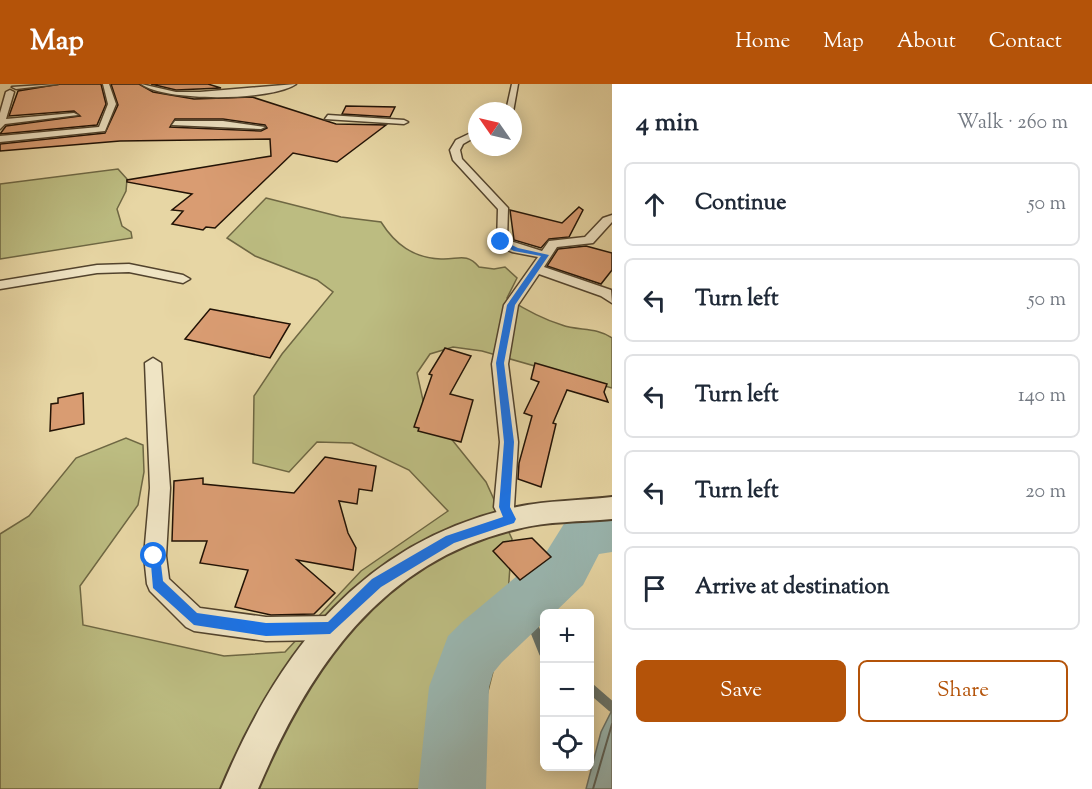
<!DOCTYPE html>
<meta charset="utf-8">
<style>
body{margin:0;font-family:"Sorts Mill Goudy",serif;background:#f6f6f7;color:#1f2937}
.controls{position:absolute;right:18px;bottom:18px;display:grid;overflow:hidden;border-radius:9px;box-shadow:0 3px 15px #0003}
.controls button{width:54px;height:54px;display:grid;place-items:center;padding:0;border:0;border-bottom:2px solid #e0e1e3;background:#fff;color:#1f2937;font:30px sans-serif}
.compass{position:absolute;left:468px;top:18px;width:54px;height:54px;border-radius:50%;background:#fff;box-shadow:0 3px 15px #0003;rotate:304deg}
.stop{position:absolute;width:18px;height:18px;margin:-14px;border:4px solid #1a73e8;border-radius:50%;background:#fff}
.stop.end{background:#1a73e8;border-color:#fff;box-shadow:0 2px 6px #0008}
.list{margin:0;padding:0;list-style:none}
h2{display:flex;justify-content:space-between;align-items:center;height:78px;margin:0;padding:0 24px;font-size:26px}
h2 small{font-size:20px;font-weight:400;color:#747a83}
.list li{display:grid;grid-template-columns:39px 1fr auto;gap:18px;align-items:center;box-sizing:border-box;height:84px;margin:0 12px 12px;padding:0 12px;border:2px solid #e0e1e3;border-radius:9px}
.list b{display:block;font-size:22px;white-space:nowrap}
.list em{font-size:20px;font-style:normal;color:#747a83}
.actions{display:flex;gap:12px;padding:18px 24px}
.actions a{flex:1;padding:14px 0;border:2px solid #b45309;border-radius:9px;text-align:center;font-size:21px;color:#b45309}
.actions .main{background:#b45309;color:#fff}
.icon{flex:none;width:33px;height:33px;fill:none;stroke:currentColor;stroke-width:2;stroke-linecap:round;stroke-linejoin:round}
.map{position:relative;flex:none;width:612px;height:705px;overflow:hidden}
header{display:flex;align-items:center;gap:36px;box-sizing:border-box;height:84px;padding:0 30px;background:#b45309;color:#fff}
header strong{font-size:28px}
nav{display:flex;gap:33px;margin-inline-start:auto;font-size:21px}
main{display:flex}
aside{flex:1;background:#fff}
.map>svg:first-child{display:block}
.green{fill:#bcbc81;stroke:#6e6743;stroke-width:1.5}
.water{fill:#9ab7b1;stroke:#6a756c;stroke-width:1.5}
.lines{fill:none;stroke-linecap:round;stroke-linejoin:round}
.shore{stroke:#5e645b;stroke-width:2}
.stream{stroke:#6a756c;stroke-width:10}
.river{fill:#9ab7b1;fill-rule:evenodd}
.building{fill:#d99c72;stroke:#211205;stroke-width:1.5;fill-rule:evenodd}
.minor-casing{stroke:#52432d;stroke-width:3}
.tertiary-casing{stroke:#52432d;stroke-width:4}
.minor{fill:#efe4c4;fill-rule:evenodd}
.tertiary{fill:#efe4c4;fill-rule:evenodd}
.route{fill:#1a73e8}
</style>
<header>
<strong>Map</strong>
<nav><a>Home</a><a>Map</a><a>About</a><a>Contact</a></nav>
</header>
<main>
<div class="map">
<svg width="612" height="705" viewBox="0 0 612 705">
<rect width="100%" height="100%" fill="#e7d6a4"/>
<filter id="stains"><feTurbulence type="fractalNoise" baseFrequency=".00333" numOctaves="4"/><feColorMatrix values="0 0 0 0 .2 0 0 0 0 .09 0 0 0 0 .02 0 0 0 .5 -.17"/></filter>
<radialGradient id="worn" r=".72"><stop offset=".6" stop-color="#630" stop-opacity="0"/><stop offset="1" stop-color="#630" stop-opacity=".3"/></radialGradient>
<g class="green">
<path d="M118,85L127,95L126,107L117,125L122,142L131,148L132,154L0,175V100Z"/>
<path d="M266,114L341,133L381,138C395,160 413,174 441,175C458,176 466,168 479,183L494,185L505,183L517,194L507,214C524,225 542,235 562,241C578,247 597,243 612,254V304L482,267L453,263L430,270L417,289L424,321L486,398L512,455L506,537L463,705H0V450L29,432L76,374L126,354L143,361L144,388L138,421L80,502L83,541L224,572L285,568L361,487L448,427L409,386L352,359L317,358L289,388L253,379L254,312L282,270L333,208L317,196L255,172L227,154Z"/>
</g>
<path class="water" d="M612,626V705H586L601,648Z"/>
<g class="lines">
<path class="shore" d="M593,705L612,640"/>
<g class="stream">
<path d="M524,519L544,569"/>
<path d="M590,604L612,623"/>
</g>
<path class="river" d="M612,426V468L599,470L583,501L553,530H544V538L502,578L493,589L489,603L486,705H418L429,603L448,552L462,538L547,467L567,435L584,429Z"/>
</g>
<g class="building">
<path d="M60,0H101L106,20L97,41L0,50L6,42L80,32L74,27L9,32L18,7Z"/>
<path d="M111,0H139L153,8L194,15L252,13L336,40L386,41L337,78L293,69L215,144L206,143L203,146L172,140L183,127L172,126L192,110L127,98V96L271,72L270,55L120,57L0,67V60L105,49L118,21ZM175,35H223L265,41L267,44L261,47L170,43Z"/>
<path d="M151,0H208L221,4L176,6Z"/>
<path d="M346,22L395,23L390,33L342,30Z"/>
<path d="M579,123L583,126L569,153L549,155L541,164L514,156L510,126L562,139Z"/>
<path d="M586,162L612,169V186L601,200L547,182L558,165Z"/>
<path d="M210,225L290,240L270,274L185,255Z"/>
<path d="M445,264L471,272L450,310L473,316L461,358L418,347L419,344L414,343L432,291L429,290Z"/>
<path d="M535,279L607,300L604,308L608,318L567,306L553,339L556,340L541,403L518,395L519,379L532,332L524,329L539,298L531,295Z"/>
<path d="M83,309L84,340L50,347L51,320L58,319V314Z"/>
<path d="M325,373L376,382L372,407L359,405L357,420L339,417L348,449L356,464L353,486L297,476L335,509L314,530L271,531L235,523L248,486L200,479L207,457H172L174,397L203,394V400L294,409Z"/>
<path d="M532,454L551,473L520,496L493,467L503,458Z"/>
</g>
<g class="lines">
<g class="minor-casing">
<g id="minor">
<path d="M58,0L16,5L12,3Z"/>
<path d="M103,0H109L116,20L105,47L0,58V52L99,43L108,20Z"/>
<path d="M141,0L176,8H200L296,0C272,17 165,18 141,0Z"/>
<path d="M512,0H518L513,28L506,27Z"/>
<path d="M10,6L14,8L6,35L74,29L78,31L5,40L0,45V29L6,8Z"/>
<path d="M328,31L404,36L408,38L404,40L325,35Z"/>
<path d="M175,37H223L265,43L261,45L172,41Z"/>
<path d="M477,46V52L463,60L460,66L462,75L508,124L507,156L542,167L549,157L585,153L603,134L612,131V138L593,159L557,163L544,183L611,206L612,219L601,212L539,190L518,221L508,280L518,358L514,423L520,435L517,441L510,444L503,441L494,423L500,358L492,280L504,221L538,173L512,168L497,161L498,125L453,76L450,66L456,56Z"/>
<path d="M129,180L183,191L190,195L183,199L129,188L97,189L0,205V197L97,181Z"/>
<path d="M153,274L161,279L170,404L166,472L169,495L200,524L266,533L330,532L338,536L342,544L338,552L330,556L266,557L194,547L186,543L150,507L147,500L144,472L150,404L145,279Z"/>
</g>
</g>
<g class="tertiary-casing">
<path id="tertiary" d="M612,413V435C580,438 548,437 517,445C381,477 309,585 258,705H221C279,566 363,457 517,423C548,416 580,417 612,413Z"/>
</g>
<use href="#minor" class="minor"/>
<use href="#tertiary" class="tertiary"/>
</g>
<path class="route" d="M501,156L518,164L549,171L515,221L504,279L514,358L510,423L516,435L514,439L454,459L381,503L330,550L266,552L194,541L153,504L150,469H159L160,472L163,497L197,529L266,539L328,538L372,495L446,452L503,433L499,423L504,358L496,279L507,221L541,172L514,167L499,159Z"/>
<rect width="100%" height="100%" filter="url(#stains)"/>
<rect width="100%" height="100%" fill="url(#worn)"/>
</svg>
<div class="controls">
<button>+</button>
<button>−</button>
<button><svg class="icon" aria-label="locate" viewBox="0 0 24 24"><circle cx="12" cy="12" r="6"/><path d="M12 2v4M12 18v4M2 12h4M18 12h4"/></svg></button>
</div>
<svg class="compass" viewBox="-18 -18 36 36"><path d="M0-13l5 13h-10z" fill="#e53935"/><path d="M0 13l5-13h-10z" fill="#747a83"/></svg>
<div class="stop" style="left:154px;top:472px"></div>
<div class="stop end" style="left:501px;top:158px"></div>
</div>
<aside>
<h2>4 min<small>Walk · 260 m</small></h2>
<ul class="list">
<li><svg class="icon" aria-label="ahead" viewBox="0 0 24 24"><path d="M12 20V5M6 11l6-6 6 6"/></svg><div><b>Continue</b></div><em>50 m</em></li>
<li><svg class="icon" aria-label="left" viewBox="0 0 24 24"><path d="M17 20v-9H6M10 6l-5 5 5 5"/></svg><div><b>Turn left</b></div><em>50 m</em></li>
<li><svg class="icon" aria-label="left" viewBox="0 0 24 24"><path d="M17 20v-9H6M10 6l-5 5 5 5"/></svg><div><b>Turn left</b></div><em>140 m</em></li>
<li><svg class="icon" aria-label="left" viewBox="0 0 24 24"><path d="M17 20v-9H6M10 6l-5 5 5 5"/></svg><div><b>Turn left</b></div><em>20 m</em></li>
<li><svg class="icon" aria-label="arrive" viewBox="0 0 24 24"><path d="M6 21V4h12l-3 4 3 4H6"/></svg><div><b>Arrive at destination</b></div></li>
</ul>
<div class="actions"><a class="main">Save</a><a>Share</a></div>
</aside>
</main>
